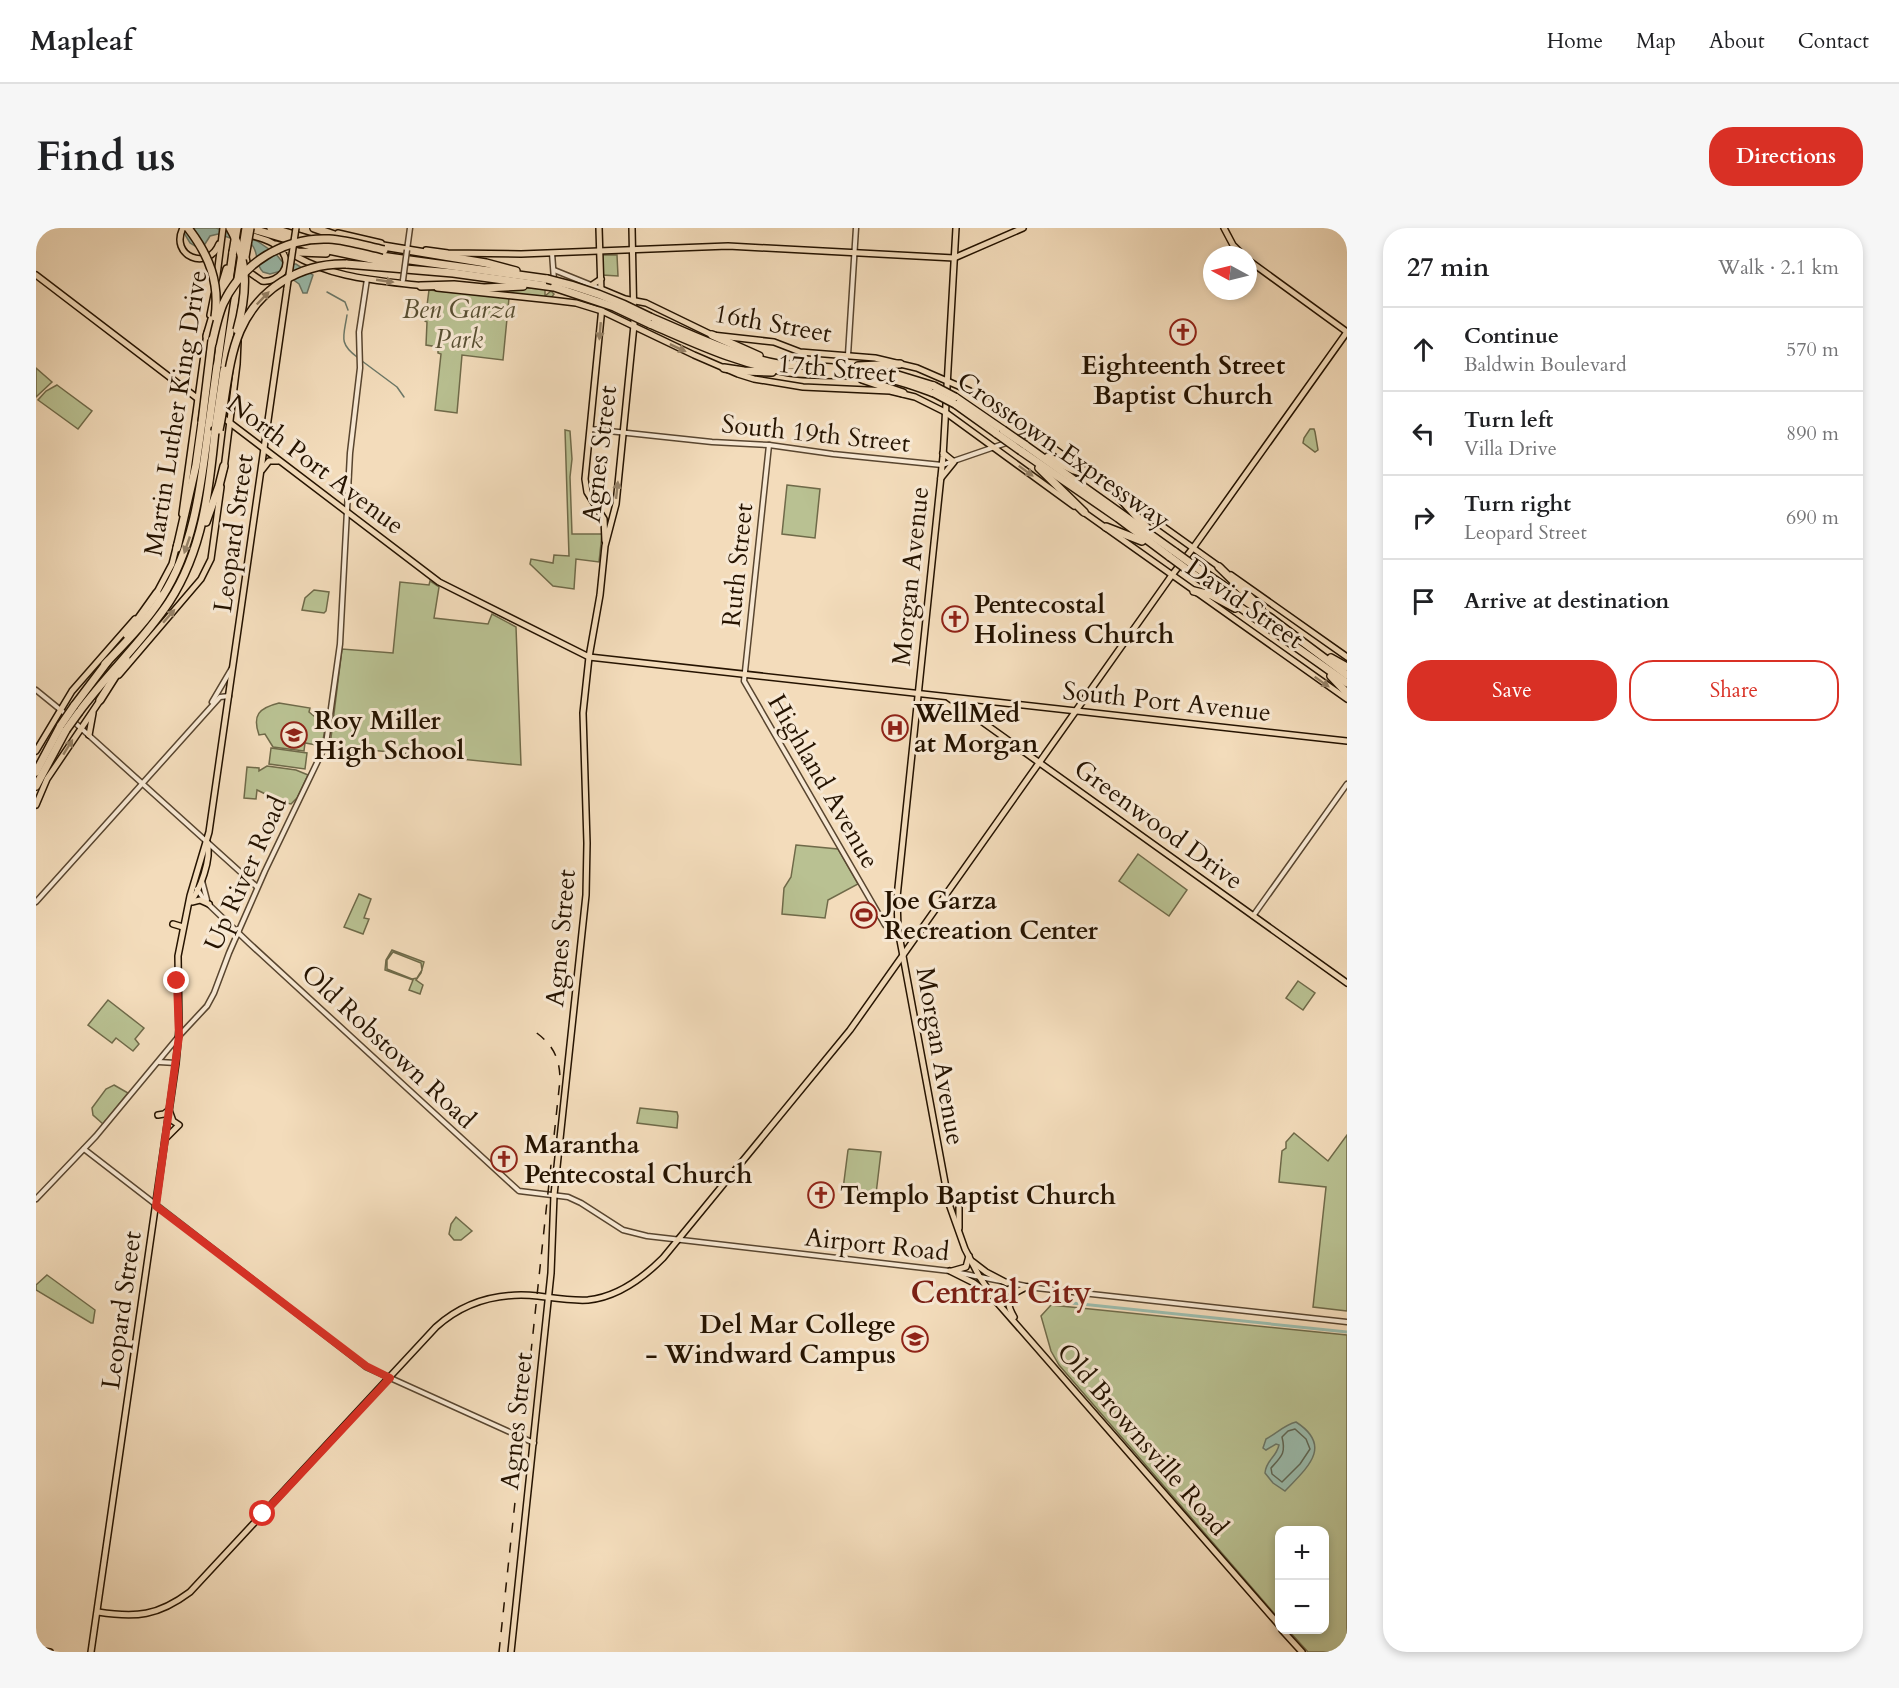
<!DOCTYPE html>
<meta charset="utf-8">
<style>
body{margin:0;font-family:Cardo,serif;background:#f6f6f6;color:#202124}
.controls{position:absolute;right:18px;bottom:18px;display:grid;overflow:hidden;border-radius:12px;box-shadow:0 3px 9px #0003}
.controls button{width:54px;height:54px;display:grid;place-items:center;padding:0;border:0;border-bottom:2px solid #e0e0e0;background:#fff;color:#202124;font:30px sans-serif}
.compass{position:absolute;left:1167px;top:18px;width:54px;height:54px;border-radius:50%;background:#fff;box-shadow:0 3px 9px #0003;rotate:277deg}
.stop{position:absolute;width:18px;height:18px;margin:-14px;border:4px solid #d93025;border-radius:50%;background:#fff}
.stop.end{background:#d93025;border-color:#fff;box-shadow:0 2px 6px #0008}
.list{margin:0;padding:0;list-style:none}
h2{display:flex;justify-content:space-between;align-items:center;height:78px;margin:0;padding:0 24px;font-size:26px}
h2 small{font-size:20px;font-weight:400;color:#757577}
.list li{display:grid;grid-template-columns:39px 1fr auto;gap:18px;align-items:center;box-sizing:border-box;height:84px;padding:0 24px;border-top:2px solid #e0e0e0}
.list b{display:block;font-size:22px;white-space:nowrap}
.list p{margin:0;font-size:20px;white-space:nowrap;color:#757577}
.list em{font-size:20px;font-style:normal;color:#757577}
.actions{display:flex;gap:12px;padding:18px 24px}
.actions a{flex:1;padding:14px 0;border:2px solid #d93025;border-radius:24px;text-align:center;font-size:21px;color:#d93025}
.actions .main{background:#d93025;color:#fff}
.icon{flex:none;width:33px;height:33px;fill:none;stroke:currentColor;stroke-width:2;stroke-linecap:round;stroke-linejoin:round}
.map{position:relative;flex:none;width:1311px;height:1424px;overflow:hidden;border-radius:24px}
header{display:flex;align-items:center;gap:36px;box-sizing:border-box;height:84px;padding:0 30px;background:#fff;border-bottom:2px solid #e0e0e0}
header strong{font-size:28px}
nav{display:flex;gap:33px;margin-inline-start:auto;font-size:21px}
.intro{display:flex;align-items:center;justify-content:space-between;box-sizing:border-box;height:144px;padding:0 36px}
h1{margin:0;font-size:42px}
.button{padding:15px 27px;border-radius:24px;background:#d93025;color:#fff;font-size:21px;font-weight:700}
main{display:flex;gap:36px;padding:0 36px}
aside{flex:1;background:#fff;border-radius:24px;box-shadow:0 3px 9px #0003}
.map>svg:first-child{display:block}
.green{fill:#b9c192;stroke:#6f6a49;stroke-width:1.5;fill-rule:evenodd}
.water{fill:#9bbcad;stroke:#6c7868;stroke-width:1.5}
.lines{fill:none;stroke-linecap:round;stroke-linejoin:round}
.shore{stroke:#606856;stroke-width:1.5}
.stream{stroke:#6c7868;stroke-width:1.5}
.canal{stroke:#9bbcad;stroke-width:3}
.minor-casing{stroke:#58452f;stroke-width:7}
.major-casing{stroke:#251300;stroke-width:8}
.highway-casing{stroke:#251300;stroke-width:10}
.minor{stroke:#f7e8d3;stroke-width:4}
.major{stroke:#f3dcbb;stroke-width:5}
.highway{stroke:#f3dcbb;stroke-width:7}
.rail{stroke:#251300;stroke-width:1.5;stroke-dasharray:10 10;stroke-linecap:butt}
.minor-bridge-casing{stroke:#58452f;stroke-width:7;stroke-linecap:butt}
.major-bridge-casing{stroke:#251300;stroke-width:8;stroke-linecap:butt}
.highway-bridge-casing{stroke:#251300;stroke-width:10;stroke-linecap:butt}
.minor-bridge{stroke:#f7e8d3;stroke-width:4}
.major-bridge{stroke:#f3dcbb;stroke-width:5}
.highway-bridge{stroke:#f3dcbb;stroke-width:7}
.oneway{fill:#968267}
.route{stroke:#d93025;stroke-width:8}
.labels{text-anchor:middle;stroke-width:6;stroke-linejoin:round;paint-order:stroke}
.park-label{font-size:26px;font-style:italic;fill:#595033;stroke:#f7e8d3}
.street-label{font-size:26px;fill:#251300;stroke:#f7e8d3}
.poi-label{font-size:26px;font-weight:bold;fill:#251300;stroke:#f7e8d3;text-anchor:start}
.district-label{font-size:32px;font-weight:bold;fill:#7a1f14;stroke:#f7e8d3}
</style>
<header>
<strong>Mapleaf</strong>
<nav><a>Home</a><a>Map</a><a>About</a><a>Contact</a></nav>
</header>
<div class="intro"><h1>Find us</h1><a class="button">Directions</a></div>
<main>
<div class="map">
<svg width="1311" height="1424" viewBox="0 0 1311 1424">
<rect width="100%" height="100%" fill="#f3dcbb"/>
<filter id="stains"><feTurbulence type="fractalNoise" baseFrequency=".00333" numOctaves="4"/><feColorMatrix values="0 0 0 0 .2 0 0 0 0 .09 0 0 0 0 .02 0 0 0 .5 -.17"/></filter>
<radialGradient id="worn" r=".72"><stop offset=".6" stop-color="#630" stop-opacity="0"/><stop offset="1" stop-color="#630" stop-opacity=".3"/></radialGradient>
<g class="green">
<path d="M566,27H581L582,48L566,47Z"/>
<path d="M471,59L509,61V68L515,63L518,66L515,70L471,65Z"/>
<path d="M393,62L473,70L467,132L426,127L421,185L399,182L405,126L402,125V119L390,117L391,94L389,93Z"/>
<path d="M0,140L16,154L0,169Z"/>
<path d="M21,157L56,183L42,201L2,172L10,163Z"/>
<path d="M1274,201H1278L1279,204L1282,222L1279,224L1267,215L1268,210Z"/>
<path d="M529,202L534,203L536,231L534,249L536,306H566L563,334L540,331L538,361L517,358L494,336L495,331L517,335L518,327L533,328Z"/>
<path d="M751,257L784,261L779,310L746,306Z"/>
<path d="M394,353L403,359L398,390L452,396L456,386L480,399L485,537L294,518L306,421L357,425L364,354L393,357Z"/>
<path d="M278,362L293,364L290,383L288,385L266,382L269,370Z"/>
<path d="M243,475L274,480L273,484L278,488L291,489L286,518L269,515L268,523L237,519L229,506L223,507C216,487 223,480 243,475Z"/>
<path d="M235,520L271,525L269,541L233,536Z"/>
<path d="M231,538L260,542L272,547L261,570L255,576L246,574L221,562L220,571L208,570L211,539L223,540V543Z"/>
<path d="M760,617L802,621L822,656L792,672L789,690L746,686L748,660L755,649Z"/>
<path d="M1102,626L1151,662L1133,688L1083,653Z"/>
<path d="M323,666L335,671L328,690L333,691L327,706L308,699Z"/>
<path d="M356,722L388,734L385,745L380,752L387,757L384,766L373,762L377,752L349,742L350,732ZM357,724L385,735L386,742L381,750L376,751L351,741V732Z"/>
<path d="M1262,753L1279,765L1267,782L1250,770Z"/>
<path d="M72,772L108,800L99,811L103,816L97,823L80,810L76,815L52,797Z"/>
<path d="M78,857L92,865L67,896L57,887L56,880L70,861Z"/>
<path d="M604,880L641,884L642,888L641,900L601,895Z"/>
<path d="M1258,905L1292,933L1311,907V1083L1277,1079L1290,959L1243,954L1246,923L1250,920V914Z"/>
<path d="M813,921L845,924L840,966L807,961L812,922Z"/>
<path d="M420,989L436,1003L425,1012H418L413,1006L415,996Z"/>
<path d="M11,1047L59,1082L57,1095H55L0,1062V1057Z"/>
<path d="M1015,1077L1311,1107V1424H1272L1252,1402H1288V1302H1244L1243,1391L1023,1137L1015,1123L1005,1088Z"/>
</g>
<g class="water">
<path d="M145,0H180L221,13L240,26L248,36H260L277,47L271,65H267L263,56L245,43L234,46L227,44C219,37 223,25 216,17L182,6L174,8L169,16L159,18L154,15Z"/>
<path d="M1260,1194C1297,1218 1272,1239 1249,1263L1237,1255L1229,1245C1230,1232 1240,1230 1243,1217L1240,1216L1230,1222L1227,1220L1230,1211C1240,1206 1248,1197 1260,1194Z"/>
</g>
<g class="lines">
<path class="shore" d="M1259,1201L1270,1211L1274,1221L1264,1236L1246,1254L1236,1246L1235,1240C1246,1228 1250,1225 1246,1209L1252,1203Z"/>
<g class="stream">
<path d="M291,64L309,74L312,82"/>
<path d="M311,87C308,108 302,115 321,129"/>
<path d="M326,133L361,159L368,169"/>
</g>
<path class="canal" d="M1007,1072L1311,1104"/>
<g class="minor-casing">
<g id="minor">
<path d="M371,22L374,0"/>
<path d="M516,25L518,52"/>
<path d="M518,42L565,61"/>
<path d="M812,127L820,0"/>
<path d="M554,201L676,214L733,217L797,226L906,237L973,214"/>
<path d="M980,211L995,205"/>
<path d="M733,217L708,453L849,697L854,701L862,702"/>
<path d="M0,462L32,488"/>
<path d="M176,474L196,440"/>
<path d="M37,493L221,659"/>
<path d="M166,653L171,672"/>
<path d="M161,661L169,673L213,715L483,963L532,969L545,975L587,1002L611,1008L914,1043L1000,1060L1311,1094"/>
<path d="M0,674L184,469L193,468"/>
<path d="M1217,688L1311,556"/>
<path d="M123,834L140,835"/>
<path d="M48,921L330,1139L498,1215"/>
<path d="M0,971L60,908L143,808L171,778L178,765L193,725L229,643L290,516L304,416L314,225L324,140L323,104L331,51"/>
</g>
</g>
<g class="major-casing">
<g id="major">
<path d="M147,0C133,28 172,44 183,16"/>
<path d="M563,0L565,64"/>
<path d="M920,0L907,229L861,669L862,702L867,728L913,976L929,1021L943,1048L959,1072L1244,1398"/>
<path d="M1188,0L1197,17L1207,27"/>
<path d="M302,5L345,15"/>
<path d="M390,22L412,25L485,26L692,18L918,30L987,0"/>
<path d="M254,25C298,51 339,52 389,58"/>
<path d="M210,29L213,44L226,53C243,55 258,38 245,22C237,12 222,10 211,6"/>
<path d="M1212,32L1311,104"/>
<path d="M0,47L178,183"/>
<path d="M180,55L187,0"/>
<path d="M556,57L565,51"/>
<path d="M401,60L515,72L540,75L566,83L658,127L702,146L718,151L767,159L854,163L879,169L909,184L1038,278"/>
<path d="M565,61L589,71L610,75L676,107L738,114L764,124L839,130L881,140L934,163L967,184L1185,340"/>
<path d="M566,79L549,251L551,264L568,291L569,313"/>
<path d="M174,87L178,67"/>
<path d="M185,188L403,354L553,429L1311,513"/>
<path d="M188,241L201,136L202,113"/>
<path d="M226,242L233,233H242"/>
<path d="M905,250L918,234L907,225"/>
<path d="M1046,283L1311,471"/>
<path d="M146,286L171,105"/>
<path d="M1195,347L1311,429"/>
<path d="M119,368L136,336L141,316"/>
<path d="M83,447L165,351L175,331L185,259"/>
<path d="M913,470L1311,755"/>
<path d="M53,507L57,485"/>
<path d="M0,523L36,463L99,391"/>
<path d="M0,577L11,551L65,471"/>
<path d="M154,674C164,663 176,630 171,614"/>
<path d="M156,674L164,672L173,676"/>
<path d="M137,696L147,699"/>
<path d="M122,887L128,886L133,882L137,893L143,897L129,911"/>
<path d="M923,1000V980"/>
<path d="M937,1034L950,1044L971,1055"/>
<path d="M914,1043L938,1055L954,1067"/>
<path d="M916,1043L930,1039L933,1028"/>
<path d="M978,1089C967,1071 974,1066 991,1059"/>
<path d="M62,1384C100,1390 122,1388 154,1364L400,1099C429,1073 463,1064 502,1068C518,1070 535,1073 552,1072C582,1069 607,1050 627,1030L814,802L1136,347L1157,320L1311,104"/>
<path d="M1246,1402L1266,1424"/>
<path d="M0,1422L14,1424"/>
<path d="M55,1424L140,835L143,802L142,728L154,668L173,604L251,60"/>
<path d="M475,1424L515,1045L518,967L550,667L551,615L547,485L553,429L564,367L569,318L580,276L598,97L596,0"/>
</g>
</g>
<g class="highway-casing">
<g id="highway">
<path d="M213,0L278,19L364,37"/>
<path d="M235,0L278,13L345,28L511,51"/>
<path d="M278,0L310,11"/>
<path d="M240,17L262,24L290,25"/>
<path d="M341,17L450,35L480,43"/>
<path d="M310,36L417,45L518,59"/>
<path d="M385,58L418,57L448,60L487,58"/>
<path d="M614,89C656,107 697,127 742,136L852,144L898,158"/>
<path d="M614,96C661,116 702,136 753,144C782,148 812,145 841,148C861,151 879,158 898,165"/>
<path d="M676,107L723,128"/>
<path d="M171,108L191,41"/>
<path d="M181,138L197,24"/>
<path d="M822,138L864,136"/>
<path d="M688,140L708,143L736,144"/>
<path d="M188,142L201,59"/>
<path d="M826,151L867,165"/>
<path d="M919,169L967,202"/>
<path d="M919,176L961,206"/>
<path d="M989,217L1139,324"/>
<path d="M985,223L1082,290L1134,329"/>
<path d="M1012,229L1038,242L1056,248"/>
<path d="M1003,240L1048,284"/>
<path d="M1077,262L1113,302"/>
<path d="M170,294L183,258L188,238"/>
<path d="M1070,299L1106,313"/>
<path d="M141,320L160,237L166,194"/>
<path d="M1157,337L1236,391L1311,447"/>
<path d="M1183,339L1225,380"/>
<path d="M1153,343L1311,455"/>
<path d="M1158,363L1175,367L1199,380"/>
<path d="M91,407L121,365"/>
<path d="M1295,430L1311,439"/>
<path d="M69,436C89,415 110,394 126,369C159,318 165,255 173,196"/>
<path d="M1295,448L1311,465"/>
<path d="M64,472L90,431"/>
<path d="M38,478L72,433"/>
<path d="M43,484C71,446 107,413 133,374C167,322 173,263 179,203"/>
<path d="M0,544L25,497"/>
<path d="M0,558L30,502"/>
</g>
</g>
<use href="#minor" class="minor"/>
<use href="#major" class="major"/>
<use href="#highway" class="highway"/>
<path class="rail" d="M463,1424L524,852C524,828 515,814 495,801"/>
<g class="minor-bridge-casing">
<path id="minor-bridge" d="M367,52L371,22"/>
</g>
<g class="major-bridge-casing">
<g id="major-bridge">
<path d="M210,29L215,0"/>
<path d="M251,60L260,0"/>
</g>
</g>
<g class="highway-bridge-casing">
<g id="highway-bridge">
<path d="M152,0C173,27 184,55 179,89"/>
<path d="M194,0C213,33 211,66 201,102"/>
<path d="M197,24L201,0"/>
<path d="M202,51L210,0"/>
<path d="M511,51C547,59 581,72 614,89"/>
<path d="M518,59L578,79L614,96"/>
<path d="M176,116C179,102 182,88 187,76C206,35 248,9 293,11C311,12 330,18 348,22"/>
<path d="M898,158L919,169"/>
<path d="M898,165L919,176"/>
<path d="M166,194L176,112"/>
<path d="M173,196L181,138"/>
<path d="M183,202C190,170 191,134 204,103C222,61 264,35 310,36"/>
<path d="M967,202L989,217"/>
<path d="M179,203L188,142"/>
<path d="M961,206L985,223"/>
<path d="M1139,324L1157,337"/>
<path d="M1134,329L1153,343"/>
<path d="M25,497L38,478"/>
<path d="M30,502L43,484"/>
</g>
</g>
<use href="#minor-bridge" class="minor-bridge"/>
<use href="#major-bridge" class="major-bridge"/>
<use href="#highway-bridge" class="highway-bridge"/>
</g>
<defs><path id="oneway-solid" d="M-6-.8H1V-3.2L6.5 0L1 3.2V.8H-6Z" transform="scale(1.5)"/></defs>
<g class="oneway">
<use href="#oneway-solid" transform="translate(349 53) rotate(8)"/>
<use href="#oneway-solid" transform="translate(227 70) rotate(-46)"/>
<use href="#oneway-solid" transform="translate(564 103) rotate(95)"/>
<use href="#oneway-solid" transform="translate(642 120) rotate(25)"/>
<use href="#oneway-solid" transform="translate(990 243) rotate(36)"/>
<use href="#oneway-solid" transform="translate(581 262) rotate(-84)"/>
<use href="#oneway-solid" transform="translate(151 317) rotate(109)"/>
<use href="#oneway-solid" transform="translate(133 388) rotate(-49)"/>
<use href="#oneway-solid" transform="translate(1286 454) rotate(35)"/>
<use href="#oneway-solid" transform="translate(32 519) rotate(-58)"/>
</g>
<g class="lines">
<path class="route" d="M141,753L143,808L120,978L330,1138L354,1150L227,1286"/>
</g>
<defs>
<g id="church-ring" transform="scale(1.35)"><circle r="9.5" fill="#f7e8d3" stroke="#8f2418" stroke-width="1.5"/><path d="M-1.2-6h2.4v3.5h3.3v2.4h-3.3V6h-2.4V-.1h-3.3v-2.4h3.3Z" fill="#8f2418"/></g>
<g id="hospital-ring" transform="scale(1.35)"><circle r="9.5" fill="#f7e8d3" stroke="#8f2418" stroke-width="1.5"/><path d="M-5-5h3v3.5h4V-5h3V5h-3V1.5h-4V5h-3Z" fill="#8f2418"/></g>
<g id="school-ring" transform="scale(1.35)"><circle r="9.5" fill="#f7e8d3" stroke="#8f2418" stroke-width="1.5"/><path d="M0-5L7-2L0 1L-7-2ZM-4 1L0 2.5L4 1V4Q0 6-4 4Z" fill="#8f2418"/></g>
<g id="stadium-ring" transform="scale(1.35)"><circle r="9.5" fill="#f7e8d3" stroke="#8f2418" stroke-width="1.5"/><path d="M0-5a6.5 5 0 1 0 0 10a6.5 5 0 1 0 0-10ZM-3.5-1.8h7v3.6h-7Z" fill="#8f2418"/></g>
<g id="university-ring" transform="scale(1.35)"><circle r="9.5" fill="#f7e8d3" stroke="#8f2418" stroke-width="1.5"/><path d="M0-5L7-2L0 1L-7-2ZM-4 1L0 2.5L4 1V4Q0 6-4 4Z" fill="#8f2418"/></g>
</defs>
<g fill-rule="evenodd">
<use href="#church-ring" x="1147" y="104"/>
<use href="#church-ring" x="919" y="391"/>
<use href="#hospital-ring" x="859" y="500"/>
<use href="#school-ring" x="258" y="507"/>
<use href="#stadium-ring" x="828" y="687"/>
<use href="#church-ring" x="468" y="931"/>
<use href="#church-ring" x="785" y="967"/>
<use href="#university-ring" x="879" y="1111"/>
</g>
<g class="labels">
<g class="park-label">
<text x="423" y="90">Ben Garza<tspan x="423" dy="30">Park</tspan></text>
</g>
<g class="street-label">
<text transform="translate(737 95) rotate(10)" y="9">16th Street</text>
<text transform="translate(801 140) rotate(5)" y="9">17th Street</text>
<text transform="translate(139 185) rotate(-81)" y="9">Martin Luther King Drive</text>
<text transform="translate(780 205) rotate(6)" y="9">South 19th Street</text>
<text transform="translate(1028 222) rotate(35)" y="9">Crosstown Expressway</text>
<text transform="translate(563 226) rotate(-83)" y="9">Agnes Street</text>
<text transform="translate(280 236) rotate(37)" y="9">North Port Avenue</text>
<text transform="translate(197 305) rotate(-82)" y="9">Leopard Street</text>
<text transform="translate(701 337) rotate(-84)" y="9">Ruth Street</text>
<text transform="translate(874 348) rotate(-84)" y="9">Morgan Avenue</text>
<text transform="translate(1209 375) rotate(35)" y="9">David Street</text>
<text transform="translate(1131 473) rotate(6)" y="9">South Port Avenue</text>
<text transform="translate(788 553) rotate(60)" y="9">Highland Avenue</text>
<text transform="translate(1123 596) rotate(36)" y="9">Greenwood Drive</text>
<text transform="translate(209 645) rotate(-66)" y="9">Up River Road</text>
<text transform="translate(524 710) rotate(-85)" y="9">Agnes Street</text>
<text transform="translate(353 818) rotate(43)" y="9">Old Robstown Road</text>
<text transform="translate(905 828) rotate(80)" y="9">Morgan Avenue</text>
<text transform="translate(841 1016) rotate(6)" y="9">Airport Road</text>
<text transform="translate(85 1082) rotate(-82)" y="9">Leopard Street</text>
<text transform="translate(480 1193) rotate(-84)" y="9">Agnes Street</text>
<text transform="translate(1107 1211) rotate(49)" y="9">Old Brownsville Road</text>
</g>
<g class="poi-label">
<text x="1147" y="146" text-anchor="middle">Eighteenth Street<tspan x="1147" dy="30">Baptist Church</tspan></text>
<text x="938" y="385">Pentecostal<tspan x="938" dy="30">Holiness Church</tspan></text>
<text x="878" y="494">WellMed<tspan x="878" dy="30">at Morgan</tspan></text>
<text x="278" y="501">Roy Miller<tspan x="278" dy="30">High School</tspan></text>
<text x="848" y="681">Joe Garza<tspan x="848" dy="30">Recreation Center</tspan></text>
<text x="488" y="925">Marantha<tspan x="488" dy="30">Pentecostal Church</tspan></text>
<text x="804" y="976">Templo Baptist Church</text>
<text x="860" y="1105" text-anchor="end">Del Mar College<tspan x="860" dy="30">- Windward Campus</tspan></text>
</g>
<g class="district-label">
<text x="965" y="1075">Central City</text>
</g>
</g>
<rect width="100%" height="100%" filter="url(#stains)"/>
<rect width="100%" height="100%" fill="url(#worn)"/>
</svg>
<div class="controls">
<button>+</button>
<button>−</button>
</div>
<svg class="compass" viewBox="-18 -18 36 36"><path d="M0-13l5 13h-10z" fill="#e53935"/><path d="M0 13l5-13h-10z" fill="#757577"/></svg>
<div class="stop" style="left:227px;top:1286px"></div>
<div class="stop end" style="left:141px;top:753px"></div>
</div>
<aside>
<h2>27 min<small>Walk · 2.1 km</small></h2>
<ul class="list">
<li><svg class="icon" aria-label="ahead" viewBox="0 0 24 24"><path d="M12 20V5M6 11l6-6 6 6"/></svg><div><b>Continue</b><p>Baldwin Boulevard</p></div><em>570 m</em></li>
<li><svg class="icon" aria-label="left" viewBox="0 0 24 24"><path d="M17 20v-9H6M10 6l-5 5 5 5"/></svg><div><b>Turn left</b><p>Villa Drive</p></div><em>890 m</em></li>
<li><svg class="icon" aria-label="right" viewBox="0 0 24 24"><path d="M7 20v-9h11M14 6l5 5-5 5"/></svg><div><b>Turn right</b><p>Leopard Street</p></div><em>690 m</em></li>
<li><svg class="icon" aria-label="arrive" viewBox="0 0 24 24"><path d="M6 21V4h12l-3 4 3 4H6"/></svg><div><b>Arrive at destination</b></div></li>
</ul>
<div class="actions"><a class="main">Save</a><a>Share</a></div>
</aside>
</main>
